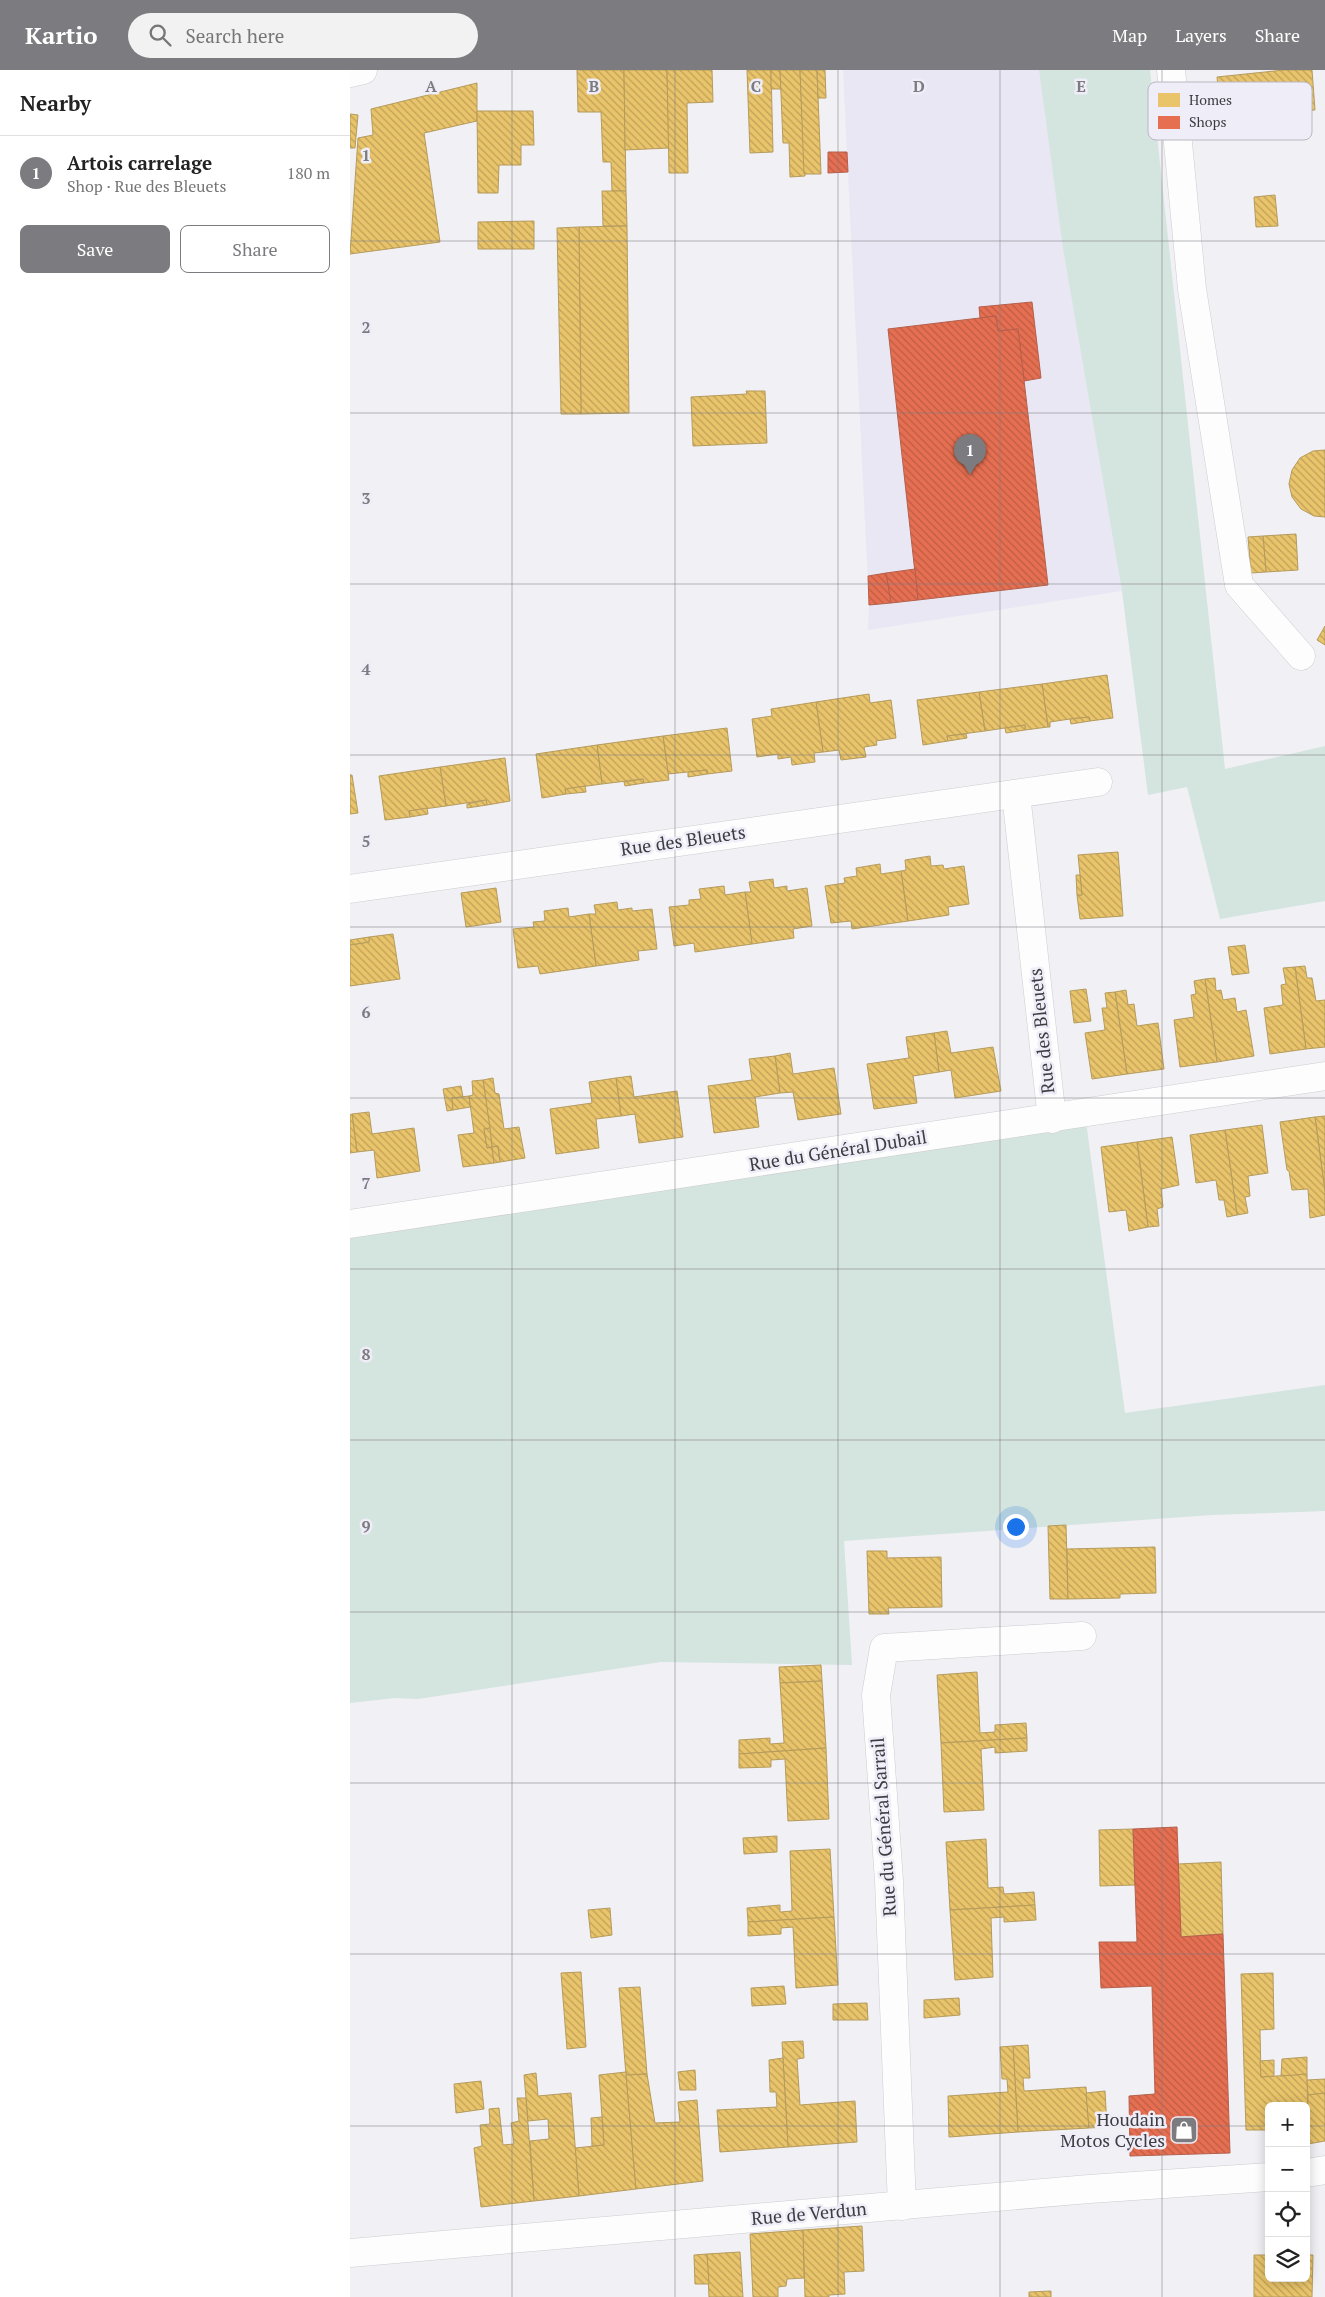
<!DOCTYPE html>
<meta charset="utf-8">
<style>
body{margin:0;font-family:"PT Serif",serif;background:#f2f2f2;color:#222}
.controls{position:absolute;right:15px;bottom:15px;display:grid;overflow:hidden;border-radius:8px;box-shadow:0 2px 12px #0003}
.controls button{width:45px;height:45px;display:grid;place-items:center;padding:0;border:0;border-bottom:1px solid #e0e0e0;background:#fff;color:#222;font:25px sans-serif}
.you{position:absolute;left:665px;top:1456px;width:18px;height:18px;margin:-12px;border:4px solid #fff;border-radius:50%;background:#1a73e8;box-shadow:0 0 0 8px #1a73e833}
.badge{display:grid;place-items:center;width:32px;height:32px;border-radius:50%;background:#7c7b7f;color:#fff;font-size:16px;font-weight:700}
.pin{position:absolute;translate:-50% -41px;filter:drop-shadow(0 1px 2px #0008)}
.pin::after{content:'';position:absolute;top:26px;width:18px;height:15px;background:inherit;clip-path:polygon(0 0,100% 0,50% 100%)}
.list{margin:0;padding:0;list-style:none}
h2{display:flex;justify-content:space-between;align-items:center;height:65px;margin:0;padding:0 20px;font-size:21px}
h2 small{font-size:16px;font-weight:400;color:#767676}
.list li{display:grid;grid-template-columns:32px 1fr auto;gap:15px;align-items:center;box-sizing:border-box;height:75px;padding:0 20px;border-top:1px solid #e0e0e0}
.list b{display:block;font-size:19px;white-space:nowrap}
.list p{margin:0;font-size:16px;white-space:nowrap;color:#767676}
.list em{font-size:16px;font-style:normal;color:#767676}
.actions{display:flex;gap:10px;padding:15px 20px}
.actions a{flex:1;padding:11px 0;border:1px solid #7c7b7f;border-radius:8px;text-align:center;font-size:18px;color:#7c7b7f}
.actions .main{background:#7c7b7f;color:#fff}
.icon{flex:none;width:28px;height:28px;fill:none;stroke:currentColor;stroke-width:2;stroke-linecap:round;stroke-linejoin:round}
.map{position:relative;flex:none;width:975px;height:2227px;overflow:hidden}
header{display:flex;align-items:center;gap:30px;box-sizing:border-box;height:70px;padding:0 25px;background:#7c7b7f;color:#fff}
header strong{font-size:24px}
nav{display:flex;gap:28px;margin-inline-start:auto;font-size:18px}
.search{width:350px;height:45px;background:#f2f2f2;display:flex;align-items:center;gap:12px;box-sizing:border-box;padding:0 18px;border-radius:28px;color:#767676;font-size:19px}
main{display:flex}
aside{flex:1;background:#fff}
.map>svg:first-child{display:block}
.built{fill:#e9e7f4}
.green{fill:#d4e4de}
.homes{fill:url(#homes-back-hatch);stroke:#b59b5d}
.shops{fill:url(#shops-back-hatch);stroke:#b4604c}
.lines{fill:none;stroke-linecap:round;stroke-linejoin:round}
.minor-casing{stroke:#cdcdd1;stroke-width:29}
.minor{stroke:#fdfdfe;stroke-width:28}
.grid{fill:none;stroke:#7c7b7f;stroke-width:1;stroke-opacity:0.55}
.labels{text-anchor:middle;stroke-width:5;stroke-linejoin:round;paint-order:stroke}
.street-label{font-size:18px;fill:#3d3c40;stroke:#eeedf8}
.poi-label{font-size:18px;fill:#3d3c40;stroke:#eeedf8;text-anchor:end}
.key{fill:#eeedf8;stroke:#b9b8c1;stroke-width:1}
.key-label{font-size:14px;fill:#3d3c40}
.grid-label{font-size:16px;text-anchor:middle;font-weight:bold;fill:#7c7b7f;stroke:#eeedf8;stroke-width:5;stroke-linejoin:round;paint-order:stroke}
</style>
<header>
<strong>Kartio</strong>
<div class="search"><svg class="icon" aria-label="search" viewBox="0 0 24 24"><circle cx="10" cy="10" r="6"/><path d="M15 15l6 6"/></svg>Search here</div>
<nav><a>Map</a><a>Layers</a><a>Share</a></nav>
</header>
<main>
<aside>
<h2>Nearby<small></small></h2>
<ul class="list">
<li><span class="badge">1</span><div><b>Artois carrelage</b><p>Shop · Rue des Bleuets</p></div><em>180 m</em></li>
</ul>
<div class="actions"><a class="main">Save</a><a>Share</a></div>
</aside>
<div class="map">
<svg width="975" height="2227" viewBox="0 0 975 2227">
<defs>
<pattern id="homes-back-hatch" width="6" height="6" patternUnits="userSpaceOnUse" patternTransform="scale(1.25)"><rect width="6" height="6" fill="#e9c46a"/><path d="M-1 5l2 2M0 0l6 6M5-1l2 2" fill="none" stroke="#bea059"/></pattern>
<pattern id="shops-back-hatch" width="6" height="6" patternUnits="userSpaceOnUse" patternTransform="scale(1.25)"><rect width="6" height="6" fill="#e76f51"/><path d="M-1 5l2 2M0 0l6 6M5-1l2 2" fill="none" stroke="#bc5c45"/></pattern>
</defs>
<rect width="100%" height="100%" fill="#f0f0f5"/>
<path class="built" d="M493,0H689L713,179L772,521L518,560L519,535Z"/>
<g class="green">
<path d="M689,0H800L875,699L975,676V831L870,849L837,717L798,725L772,521L713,179Z"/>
<path d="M735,1044L775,1343L975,1315V1441L862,1445L494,1471L502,1595L311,1592L68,1629L45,1628L0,1633V1154Z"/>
</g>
<g class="homes">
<path d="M227,0H274L276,121H262L261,92H253L251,42H228Z"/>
<path d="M274,0H317L319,78L275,80Z"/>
<path d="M317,0H362L363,32L337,33L338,103H319Z"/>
<path d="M397,0H421L423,82L400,83Z"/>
<path d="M421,0H430L431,19H421Z"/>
<path d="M430,0H450L455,106L440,107L439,73H433Z"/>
<path d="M450,0H467L471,104H454Z"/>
<path d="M467,0H475L476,28H468Z"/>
<path d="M934,0H962L965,40L871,47L867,7Z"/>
<path d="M127,13V51L74,63L90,172L0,184L8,68L23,65L21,39Z"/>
<path d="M127,41H183L184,75H171V95H149L148,123H128Z"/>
<path d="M0,44L8,45L5,78H0Z"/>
<path d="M252,121H276L277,156H253Z"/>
<path d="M925,125L928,156L906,157L904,127Z"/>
<path d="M184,151V179H128V152Z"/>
<path d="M277,156L279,343L231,344L229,157Z"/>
<path d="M229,157L231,344H211L207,158Z"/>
<path d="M396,321H415L417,373L343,376L341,327L397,324Z"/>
<path d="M975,380V447L964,446L951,439L942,427L939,414L942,400L950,388L963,381Z"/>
<path d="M946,464L948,500L916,502L913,466Z"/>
<path d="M913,466L916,502L901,503L898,467Z"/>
<path d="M975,556V575L967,570Z"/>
<path d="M757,605L763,648L740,651L739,647L720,649L700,652V657H698L692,614Z"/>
<path d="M692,614L698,657L675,660V655L635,661L629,622Z"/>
<path d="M629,622L635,661L597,666L598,671L573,675L567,630Z"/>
<path d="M519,624L520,633L541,630L546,668L526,671L527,675L514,677L516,687L491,690L489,680L473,682L466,632Z"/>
<path d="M466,632L473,682L464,683L465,692L442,695L441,687L428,689V684L407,687L402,649L422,646L421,639Z"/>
<path d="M739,647L740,651L721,654L720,649Z"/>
<path d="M675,655V660L656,663L655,658Z"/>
<path d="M377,658L382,701L357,704V700L318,704L313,666Z"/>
<path d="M616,664L617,668L598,671L597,666Z"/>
<path d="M313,666L319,710L294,713L293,709L252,714L247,675Z"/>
<path d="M247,675L252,714L215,719L216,724L192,728L186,684Z"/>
<path d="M155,688L160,731L137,735L136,730L96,736L90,697Z"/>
<path d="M90,697L96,736L59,741L60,747L35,750L29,706Z"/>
<path d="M357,700V704L338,707V702Z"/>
<path d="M0,705H2L8,743L0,744Z"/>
<path d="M293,709L294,713L275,716L274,712Z"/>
<path d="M235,716L236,722L216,724L215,719Z"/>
<path d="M136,730L137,735L117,738V734Z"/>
<path d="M77,738L78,744L60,747L59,741Z"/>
<path d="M768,782L773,846L730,849L727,825H732L728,785Z"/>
<path d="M580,786L581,796L593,795L594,799L614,796L619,834L598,837L599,845L558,851L551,801L556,800L555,790Z"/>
<path d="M530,794L531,804L551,801L558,851L502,859L501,851L481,853L475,816L495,813L494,808L507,806L506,798Z"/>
<path d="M726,805H730L732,825H727Z"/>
<path d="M423,809L424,818L437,816V821L457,818L462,856L443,859L444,868L402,874L395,822H401L399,812Z"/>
<path d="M374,816L375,825L395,822L402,874L345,882L344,873L324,876L319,837L339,835V830L351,829L349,819Z"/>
<path d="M146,818L151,852L116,857L111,823Z"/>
<path d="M267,832L268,840L282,838V841L302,839L307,879L288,881L289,890L246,896L239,844H246L244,835Z"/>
<path d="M218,838L219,847L239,844L246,896L190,904L188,896L168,898L163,859L184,857L183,852L195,851L194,841Z"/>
<path d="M43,864L50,909L0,916V875L19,872V867Z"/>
<path d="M19,867V872L0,875V870Z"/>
<path d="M895,875L899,903L882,905L878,877Z"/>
<path d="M955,896L957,908H962L966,931L975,930V977L956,979L945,897Z"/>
<path d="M945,897L956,979L920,984L914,938L933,935L931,915L936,914L933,898Z"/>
<path d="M865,908L866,921L871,920L873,930L885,928L887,942L896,940L904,986L867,992L855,909Z"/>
<path d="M855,909L867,992L830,997L824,950L844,947L841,925L846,924L844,911Z"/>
<path d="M736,919L741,951L724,953L720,921Z"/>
<path d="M776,920L778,935L784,934L787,956L808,953L814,999L777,1004L765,922Z"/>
<path d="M765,922L777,1004L742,1009L735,963L755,960L752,938H757L755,923Z"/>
<path d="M597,961L601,983L643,977L651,1021L605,1028L601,1000L589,1002L584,963Z"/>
<path d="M584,963L589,1002L563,1006L567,1033L524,1039L517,994L559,988L556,967Z"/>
<path d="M440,983L443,1004L484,998L491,1044L448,1050L443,1022L430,1023L425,986Z"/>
<path d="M425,986L430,1023L405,1027L409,1057L364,1063L358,1016L402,1010L399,989Z"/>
<path d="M281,1006L284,1027L327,1021L333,1067L289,1073L285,1044L271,1046L266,1008Z"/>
<path d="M143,1008L145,1023L149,1024L154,1059L169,1057L175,1088L150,1092L148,1076L142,1077L133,1010Z"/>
<path d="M266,1008L271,1046L246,1049L249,1078L206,1084L200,1039L242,1033L239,1012Z"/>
<path d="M133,1010L140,1058L134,1059L137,1078L142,1077L144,1093L113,1097L108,1065L124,1063L119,1026L123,1025L122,1011Z"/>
<path d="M111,1016L113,1027L102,1028L103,1040L97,1041L93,1019Z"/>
<path d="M119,1026L120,1037L103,1040L102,1028Z"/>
<path d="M19,1042L22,1064L64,1058L70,1101L27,1108L24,1080L7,1082L2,1044Z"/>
<path d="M2,1044L7,1082L0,1083V1045Z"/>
<path d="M975,1046V1122L965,1047Z"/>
<path d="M965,1047L975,1122V1145L960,1148L958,1119L942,1120L939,1101L937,1100L930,1052Z"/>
<path d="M912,1055L918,1103L898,1106L900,1126L895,1127L898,1143L887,1145L875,1060Z"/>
<path d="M140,1058L142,1077L137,1078L134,1059Z"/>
<path d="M875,1060L887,1145L877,1147L874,1130H869L866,1110L846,1113L840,1065Z"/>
<path d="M822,1067L829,1115L811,1119L813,1137L807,1139L809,1156L798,1157L787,1072Z"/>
<path d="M787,1072L798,1157L779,1161L776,1140L759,1142L751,1077Z"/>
<path d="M148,1076L150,1092L144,1093L142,1077Z"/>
<path d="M716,1455L718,1529H700L698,1456Z"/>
<path d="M805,1477L806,1523L770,1524V1528L718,1529L717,1479Z"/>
<path d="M517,1481H537V1488L591,1487L592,1537L538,1538L539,1544H519Z"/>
<path d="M471,1595L472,1611L430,1613L429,1597Z"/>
<path d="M627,1602L630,1663L645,1662V1655L676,1653L677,1668L591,1673L587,1605Z"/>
<path d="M472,1611L476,1678L389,1684V1670L420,1668V1674L434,1673L430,1613Z"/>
<path d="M677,1668V1681L645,1683V1677L631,1679L634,1740L594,1742L591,1673Z"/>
<path d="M476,1678L479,1749L438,1751L435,1689L421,1690V1697L389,1698V1684Z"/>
<path d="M783,1759L785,1815L750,1816L749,1760Z"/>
<path d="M427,1766V1782L394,1784L393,1768Z"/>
<path d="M636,1769L638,1818L653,1817L654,1824L684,1822L685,1835L600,1840L596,1772Z"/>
<path d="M480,1779L484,1847L398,1852L397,1838L430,1835V1842L442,1841L440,1781Z"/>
<path d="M871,1792L873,1864L831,1867L828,1794Z"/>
<path d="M685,1835L686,1850L654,1852V1847L641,1848L643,1907L605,1910L600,1840Z"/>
<path d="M260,1838L262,1865L241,1868L238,1840Z"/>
<path d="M484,1847L488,1915L446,1918L443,1857L431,1858V1864L398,1866V1852Z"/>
<path d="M231,1902L236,1977L217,1979L211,1903Z"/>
<path d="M923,1903L924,1959L910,1960L911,2007L957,2004L958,2058L956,2036H919V2060H896L891,1904Z"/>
<path d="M434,1916L436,1934L402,1936L401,1918Z"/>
<path d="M290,1917L297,2004L276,2005L269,1918Z"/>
<path d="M609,1928L610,1945L574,1948V1930Z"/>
<path d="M517,1933L518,1950H483V1934Z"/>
<path d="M453,1971L454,1988L447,1989L450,2035L505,2031L507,2072L438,2077L432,1972Z"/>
<path d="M678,1975L680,2008H673L674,2021L736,2017L739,2058L668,2062L663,1976Z"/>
<path d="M663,1976L668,2062L599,2067L598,2026L658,2022L657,2009H652L650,1977Z"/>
<path d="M957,1987V2004L931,2006L932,1989Z"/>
<path d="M433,1988L438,2077L370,2082L367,2040L427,2037L426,2022H420L419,1990Z"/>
<path d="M924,1990V2006L911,2007L910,1991Z"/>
<path d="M345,2000L346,2020H330L328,2002Z"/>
<path d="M276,2002L286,2119L229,2126L225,2078L254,2075L249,2005Z"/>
<path d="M186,2003L188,2026L221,2023L229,2126L184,2131L180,2071L199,2069L198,2049L178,2051L174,2005Z"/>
<path d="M297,2004L305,2053L330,2052L328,2032L347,2030L353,2111L286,2119L276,2005Z"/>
<path d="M975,2009V2023L958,2025L957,2010Z"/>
<path d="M131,2011L134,2039L106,2043L104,2014Z"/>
<path d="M755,2021L757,2057L739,2058L736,2023Z"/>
<path d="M975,2023V2071L958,2074V2025Z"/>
<path d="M167,2028H176L184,2131L131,2137L124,2078L132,2076L130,2055L140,2054L139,2039L149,2038L153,2075L164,2074L161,2053L169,2051Z"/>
<path d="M252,2047L254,2075L242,2076L241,2048Z"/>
<path d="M512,2156L514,2201L494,2202L495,2224L479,2225V2227H455L453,2160Z"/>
<path d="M453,2160L454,2208L437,2209L436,2216L428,2217V2227H403L400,2164Z"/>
<path d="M390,2182L393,2227H359L357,2184Z"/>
<path d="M357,2184L359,2214H345L344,2185Z"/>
<path d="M904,2185H919V2208H956V2185H963L962,2227H904Z"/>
<path d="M701,2221V2227H679V2222Z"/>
</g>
<g class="shops">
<path d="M478,82H497L498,102L478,103Z"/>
<path d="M682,232L691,308L674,311L668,259L648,261L646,246L630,248L629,237Z"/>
<path d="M646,246L648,261L668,259L698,515L568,530L538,259Z"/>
<path d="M565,499L568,530L541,533L536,503Z"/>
<path d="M536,503L541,533L519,535L518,506Z"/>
<path d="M827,1757L831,1867L873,1864L880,2083L780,2086L779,2026L805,2024L802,1916L751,1918L749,1872H787L783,1759Z"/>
</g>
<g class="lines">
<g class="minor-casing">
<g id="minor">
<path d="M821,0L842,219L889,515L951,586"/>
<path d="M0,3L13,0"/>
<path d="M666,724L702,1049"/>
<path d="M0,819L748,712"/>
<path d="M0,1154L975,1006"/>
<path d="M956,2103L975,2100"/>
<path d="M552,2136L539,1811L526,1625L534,1578L732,1566"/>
<path d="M0,2183L739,2119L919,2107"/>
</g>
</g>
<use href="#minor" class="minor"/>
</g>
<path class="grid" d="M162,0V2227M325,0V2227M488,0V2227M650,0V2227M812,0V2227M0,171H975M0,343H975M0,514H975M0,685H975M0,857H975M0,1028H975M0,1199H975M0,1370H975M0,1542H975M0,1713H975M0,1884H975M0,2056H919M956,2056H975"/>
<defs>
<g id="shop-square" transform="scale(1.4375)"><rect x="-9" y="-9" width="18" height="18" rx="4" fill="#7c7b7f" stroke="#eeedf8"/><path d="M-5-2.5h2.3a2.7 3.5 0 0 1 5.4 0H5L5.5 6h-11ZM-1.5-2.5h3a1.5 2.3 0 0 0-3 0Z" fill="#fff"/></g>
</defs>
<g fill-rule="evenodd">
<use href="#shop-square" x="834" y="2060"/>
</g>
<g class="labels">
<g class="street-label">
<text transform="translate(333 771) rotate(-8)" y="6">Rue des Bleuets</text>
<text transform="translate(692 961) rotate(-96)" y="6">Rue des Bleuets</text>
<text transform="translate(488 1081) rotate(-9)" y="6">Rue du Général Dubail</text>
<text transform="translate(534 1757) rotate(-94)" y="6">Rue du Général Sarrail</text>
<text transform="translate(459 2144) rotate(-5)" y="6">Rue de Verdun</text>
</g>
<g class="poi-label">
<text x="815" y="2056">Houdain<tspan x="815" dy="21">Motos Cycles</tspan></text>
</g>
</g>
<rect x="798" y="12" width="164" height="58" rx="8" class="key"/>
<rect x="808" y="23" width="22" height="14" fill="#e9c46a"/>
<rect x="808" y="46" width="22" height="13" fill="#e76f51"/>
<g class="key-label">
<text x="839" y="35">Homes</text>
<text x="839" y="57">Shops</text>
</g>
<g class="grid-label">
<text x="81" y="22">A</text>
<text x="244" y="22">B</text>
<text x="406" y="22">C</text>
<text x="569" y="22">D</text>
<text x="731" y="22">E</text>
<text x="16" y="91">1</text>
<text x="16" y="263">2</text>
<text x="16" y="434">3</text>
<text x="16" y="605">4</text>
<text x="16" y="777">5</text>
<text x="16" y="948">6</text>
<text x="16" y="1119">7</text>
<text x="16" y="1290">8</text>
<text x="16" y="1462">9</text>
</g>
</svg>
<div class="controls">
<button>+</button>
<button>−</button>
<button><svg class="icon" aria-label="locate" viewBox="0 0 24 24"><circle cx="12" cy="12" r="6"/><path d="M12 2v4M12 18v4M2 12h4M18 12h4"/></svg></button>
<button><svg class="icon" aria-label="layers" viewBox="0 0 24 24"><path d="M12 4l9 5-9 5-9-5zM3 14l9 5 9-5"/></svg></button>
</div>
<div class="you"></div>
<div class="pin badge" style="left:620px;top:405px">1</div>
</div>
</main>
